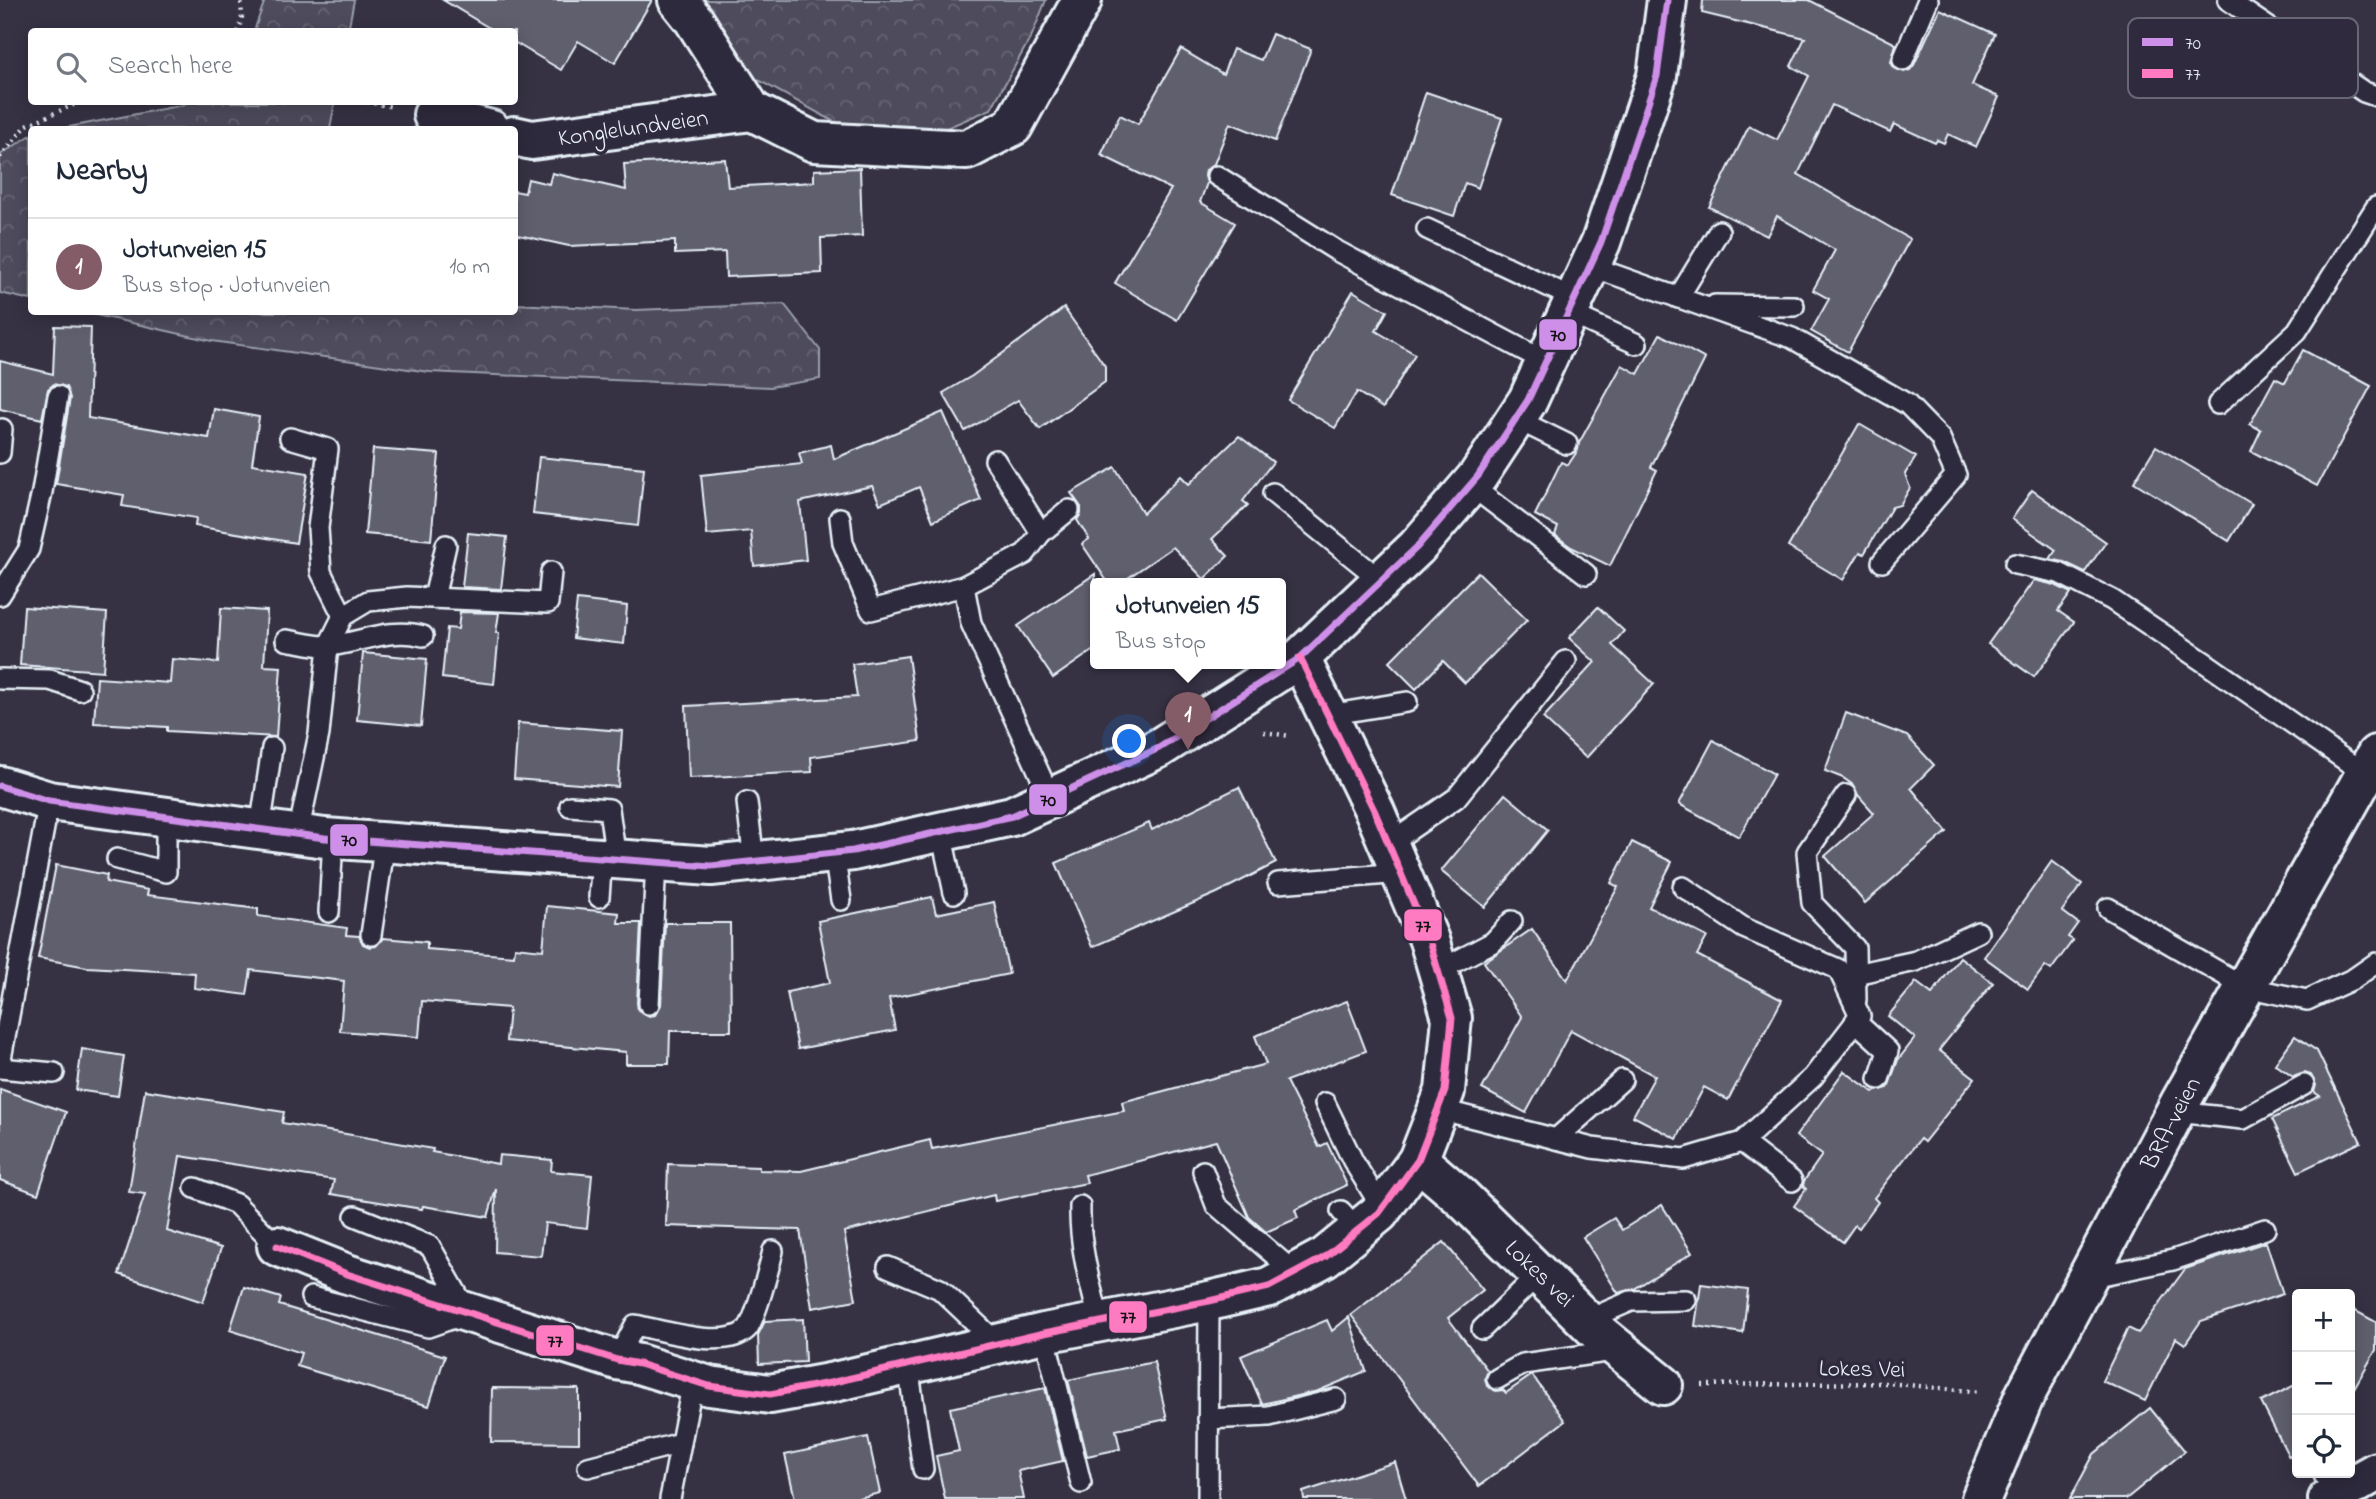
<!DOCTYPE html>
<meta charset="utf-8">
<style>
body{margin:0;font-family:"Indie Flower",sans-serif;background:#f6f6f7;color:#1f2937}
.controls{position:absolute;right:21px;bottom:21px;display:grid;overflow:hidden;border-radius:7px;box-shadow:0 4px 18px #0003}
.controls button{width:63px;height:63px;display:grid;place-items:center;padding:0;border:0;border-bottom:2px solid #e0e1e3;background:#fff;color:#1f2937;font:35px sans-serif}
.you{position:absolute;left:1130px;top:742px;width:24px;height:24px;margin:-18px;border:5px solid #fff;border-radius:50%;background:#1a73e8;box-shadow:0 0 0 10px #1a73e833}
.badge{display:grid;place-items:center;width:46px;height:46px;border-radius:50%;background:#845c67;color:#fff;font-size:23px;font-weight:700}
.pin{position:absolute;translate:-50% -58px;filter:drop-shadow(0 2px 4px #0008)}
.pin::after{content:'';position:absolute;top:37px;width:24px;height:21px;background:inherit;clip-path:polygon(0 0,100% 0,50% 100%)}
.popup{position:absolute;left:1090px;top:578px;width:196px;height:91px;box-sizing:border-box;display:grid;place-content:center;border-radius:7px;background:#fff;filter:drop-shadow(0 2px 5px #0005);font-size:23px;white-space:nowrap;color:#747a83}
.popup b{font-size:26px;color:#1f2937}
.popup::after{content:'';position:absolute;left:50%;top:100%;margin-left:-14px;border:14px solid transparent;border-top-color:#fff}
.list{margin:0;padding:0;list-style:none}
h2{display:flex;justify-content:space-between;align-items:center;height:91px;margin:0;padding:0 28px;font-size:30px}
h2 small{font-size:23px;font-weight:400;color:#747a83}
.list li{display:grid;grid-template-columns:46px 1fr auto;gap:21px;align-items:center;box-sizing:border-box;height:98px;padding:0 28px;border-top:2px solid #e0e1e3}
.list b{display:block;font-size:26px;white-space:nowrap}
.list p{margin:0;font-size:23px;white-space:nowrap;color:#747a83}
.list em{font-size:23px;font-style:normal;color:#747a83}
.icon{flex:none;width:38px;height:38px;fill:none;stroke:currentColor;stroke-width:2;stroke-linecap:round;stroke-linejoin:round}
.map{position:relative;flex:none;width:2376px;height:1499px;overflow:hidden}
.search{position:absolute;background:#fff;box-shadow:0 4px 18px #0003;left:28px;top:28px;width:490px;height:77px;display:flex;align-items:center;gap:18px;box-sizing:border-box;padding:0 24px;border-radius:7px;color:#747a83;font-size:26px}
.panel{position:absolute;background:#fff;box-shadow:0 4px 18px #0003;left:28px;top:126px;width:490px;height:189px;border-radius:7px}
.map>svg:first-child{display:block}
.forest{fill:url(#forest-crowns);stroke:#9a9eaa;stroke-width:2}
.building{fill:#605e6e;stroke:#e8f1f8;stroke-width:2}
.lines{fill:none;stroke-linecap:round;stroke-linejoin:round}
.service-casing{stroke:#e8f1f8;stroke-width:24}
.minor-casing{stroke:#e8f1f8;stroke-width:44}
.primary-casing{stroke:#e8f1f8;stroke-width:44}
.path{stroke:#e8f1f8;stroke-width:4.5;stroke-dasharray:2 5;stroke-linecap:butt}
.service{stroke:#2f2a3d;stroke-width:19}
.minor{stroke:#2f2a3d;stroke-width:38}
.primary{stroke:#2f2a3d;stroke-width:38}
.bus-1-casing{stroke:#2f2a3d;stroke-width:12}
.bus-2-casing{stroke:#2f2a3d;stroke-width:12}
.bus-1{stroke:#ce8fe9;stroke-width:7}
.bus-2{stroke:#fe7ac1;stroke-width:7}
.labels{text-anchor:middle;stroke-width:7;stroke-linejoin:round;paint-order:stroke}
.street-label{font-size:24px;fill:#e8f1f8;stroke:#2f2a3d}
.key{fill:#2f2a3d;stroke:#666675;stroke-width:2}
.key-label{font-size:19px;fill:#e8f1f8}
.line-badge{stroke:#2f2a3d;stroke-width:2.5}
.pale-badge-label{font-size:19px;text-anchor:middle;font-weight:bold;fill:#111}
</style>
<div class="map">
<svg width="2376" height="1499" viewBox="0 0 2376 1499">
<defs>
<pattern id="forest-crowns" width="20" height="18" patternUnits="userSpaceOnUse" patternTransform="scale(1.75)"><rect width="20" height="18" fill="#4d4b5c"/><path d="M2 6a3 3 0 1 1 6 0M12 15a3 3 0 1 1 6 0" fill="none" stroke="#676574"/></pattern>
</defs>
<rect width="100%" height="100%" fill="#363244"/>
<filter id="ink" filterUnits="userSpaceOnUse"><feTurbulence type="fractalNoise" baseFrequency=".0143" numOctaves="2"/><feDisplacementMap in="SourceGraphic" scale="14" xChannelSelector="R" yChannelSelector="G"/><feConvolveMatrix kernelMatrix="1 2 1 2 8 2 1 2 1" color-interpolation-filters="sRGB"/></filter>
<g filter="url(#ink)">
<g class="forest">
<path d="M265,0H354L348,31H254Z"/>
<path d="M704,0H1046L1032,35L991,109L944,129L842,126L753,77Z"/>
<path d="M187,102H335L330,129H59L183,105Z"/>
<path d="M31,135V300L0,293V155Z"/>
<path d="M515,304L636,310L784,304L820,350V379L770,387L429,372L212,341L83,312H514Z"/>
</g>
<g class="building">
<path d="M443,0H652L615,63L578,41L561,70L514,42V32H496Z"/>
<path d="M1703,0H1809L1896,44L1891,62L1894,68L1904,72L1910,70L1914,65L1940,9L1995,34L1972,85L1999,97L1976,147L1948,134L1944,143L1937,140L1935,143L1894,124L1890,132L1832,105L1798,174L1910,239L1848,352L1811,331L1829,299L1813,290L1835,250L1777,216L1767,236L1709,207L1749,126L1777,140L1809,76L1791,66L1805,38L1702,13Z"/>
<path d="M1272,34L1311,49L1275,141L1230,123L1214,164L1206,170L1205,176L1207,183L1200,202L1235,223L1177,320L1115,283L1171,189L1101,155L1120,115L1138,124L1181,49L1223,74L1233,49L1261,60Z"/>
<path d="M1426,92L1502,118L1478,188L1465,183L1454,216L1392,195Z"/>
<path d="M725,159L728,187L814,182V170L860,168L862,236L821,238L822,273L726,277L725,252L675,254V241L569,246L514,234V191L525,193L528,179L549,184L552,173L626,190L624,164Z"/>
<path d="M1353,291L1387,311L1376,331L1415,354L1383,408L1357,392L1335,428L1288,400Z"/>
<path d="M1064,308L1105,366V382L1040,429L1018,400L965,431L943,393L972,376Z"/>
<path d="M55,326L91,327L88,418L209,438L214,409L259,417L252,464L308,473L296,543L195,526L196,518L122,506L124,495L56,484L70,398L66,387L54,384L48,389L42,419L0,409V361L53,374Z"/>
<path d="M1660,334L1705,359L1651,467L1657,470L1610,566L1571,547L1555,535L1558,527L1535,515L1561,462L1568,465L1578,450L1579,443L1622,365L1638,374Z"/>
<path d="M2303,350L2371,386L2317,486L2251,451L2261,430L2250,424L2275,378L2285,383Z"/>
<path d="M943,412L981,500L933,521L919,487L880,504L872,486L800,502L806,560L754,566L751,531L707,535L701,475L802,464L799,453L831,445L834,459Z"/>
<path d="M1859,424L1916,457L1905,474L1910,488L1900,505L1892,507L1864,554L1860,552L1843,580L1788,547Z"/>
<path d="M1239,436L1273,462L1243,501L1248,505L1212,539L1228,556L1204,579L1173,547L1119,584H1109L1082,544L1089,539L1077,520L1081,514V507L1071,493L1115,467L1143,513L1181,476L1189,484Z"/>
<path d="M2156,446L2252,504L2229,541L2134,482Z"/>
<path d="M373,449L439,454L431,540L365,534Z"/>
<path d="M539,457L644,468L638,526L533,514Z"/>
<path d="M2032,490L2106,542L2085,572L2064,562L2050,559L2056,550L2012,519Z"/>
<path d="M468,533L507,537L501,589L462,587Z"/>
<path d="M1478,572L1527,620L1465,683L1443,661L1416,689L1389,662Z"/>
<path d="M1095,574V649L1053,678L1018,626Z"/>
<path d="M2034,580L2055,585L2071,593L2058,611L2074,622L2034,677L1988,644Z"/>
<path d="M577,600L627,606L624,644L573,638Z"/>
<path d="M24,607L107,613L103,671L20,665Z"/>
<path d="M1598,607L1624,631L1612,645L1654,684L1586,758L1543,718L1595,662L1569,638Z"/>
<path d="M221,608L267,611L264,666L281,667L276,737L167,731V727L94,723L97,678L170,683L172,659L218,663Z"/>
<path d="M460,612L499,613L496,633H499L494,684L442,678L447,628L458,629Z"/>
<path d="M363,653L427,659L421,726L357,720Z"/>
<path d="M908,656L920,741L811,757L812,772L689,778L686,706L857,697L852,664Z"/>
<path d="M1846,713L1907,736L1934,765L1911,788L1947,832L1865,903L1825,856L1874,813L1858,795L1853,785L1843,778L1825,771Z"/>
<path d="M518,723L622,731L618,787L514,779Z"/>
<path d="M1713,740L1774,774L1739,837L1679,804Z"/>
<path d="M1239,787L1276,863L1217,893L1092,947L1056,863L1149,823L1152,830Z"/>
<path d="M1505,794L1548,830L1485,907L1441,871Z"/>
<path d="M1632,842L1672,862L1649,907L1707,937L1697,955L1782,1000L1728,1100L1704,1087L1677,1139L1633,1116L1655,1076L1571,1030L1526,1113L1482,1089L1522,1017L1484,962L1532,929L1567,980L1618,887L1611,883Z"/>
<path d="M2052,861L2082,884L2062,911L2078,923L2068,937L2073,940L2051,970L2045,966L2028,989L1984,957Z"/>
<path d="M56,865L107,875L106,882L148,890L147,895L258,909V916L347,928L346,935L359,936L363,944L370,947L376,946L383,938L427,942V949L514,956L515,947L543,950L547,906L619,913L618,923H641L637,1003L638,1010L648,1016L655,1015L661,1005L665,923H730L731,1031H670L669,1064H626V1052L506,1041L509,1008L422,1001L419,1037L340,1031L344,981L251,970L247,995L194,988L195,973L87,967L38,958Z"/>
<path d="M932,897L936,914L994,902L1009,974L889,998L895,1030L798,1049L787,992L830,983L818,921Z"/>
<path d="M1960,957L1993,983L1939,1050L1975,1078L1924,1142L1920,1139L1874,1198L1878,1202L1859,1228L1855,1225L1843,1242L1794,1206L1806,1189L1803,1186L1804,1181L1822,1155L1796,1136L1844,1071L1873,1092L1888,1088L1898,1060L1915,1038L1888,1016L1916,982L1932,994Z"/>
<path d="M1347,1001L1366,1051L1286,1081L1319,1147L1327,1143L1347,1185L1295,1210L1298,1218L1266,1232L1249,1217L1216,1141L1085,1175L1087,1183L995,1201L994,1195L844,1232L856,1300L812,1308L800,1230L666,1226L668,1164L759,1167V1170L801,1171L930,1140L932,1149L1124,1111L1122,1102L1266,1064L1255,1036Z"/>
<path d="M2295,1036L2317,1051L2361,1142L2298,1172L2272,1119L2320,1096L2314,1092L2316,1085L2311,1075L2304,1073L2293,1077L2275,1064Z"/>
<path d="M82,1049L124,1056L118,1096L76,1090Z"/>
<path d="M0,1089L66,1112L38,1194L0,1180Z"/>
<path d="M145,1090L284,1112L282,1123L433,1149L432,1152L498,1164L499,1155L552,1160L551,1171L592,1175L587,1228L545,1223L541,1256L495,1252L496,1189L488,1217L423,1206L422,1209L331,1194L334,1180L180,1156L167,1231L221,1248L203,1302L119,1274L145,1194L129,1192Z"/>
<path d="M1662,1205L1692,1253L1634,1289L1618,1293L1583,1237L1614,1218L1622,1230Z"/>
<path d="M1444,1242L1483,1290L1448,1318L1488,1371L1485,1378L1487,1386L1496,1391L1503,1390L1506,1393L1532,1375L1565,1421L1479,1486L1351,1315Z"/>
<path d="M2266,1242L2283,1294L2201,1321L2185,1344L2176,1338L2145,1401L2102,1381L2128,1328L2138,1333L2185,1269Z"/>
<path d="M1701,1284L1748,1290L1743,1333L1695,1326Z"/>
<path d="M244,1287L281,1298L279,1305L445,1356L429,1406L297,1366L301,1353L230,1330Z"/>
<path d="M2350,1308L2376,1322V1350L2350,1395Z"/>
<path d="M1349,1317L1366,1371L1318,1391L1262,1404L1241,1356L1327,1320L1332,1331Z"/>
<path d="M803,1319L805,1362L759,1364L758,1335L765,1321Z"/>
<path d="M1154,1362L1167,1419L1116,1430L1120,1449L1087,1456L1068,1380Z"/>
<path d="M2297,1381V1452L2289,1457L2261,1402L2295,1385Z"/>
<path d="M492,1388L579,1389V1443L491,1442Z"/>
<path d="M1045,1388L1063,1461L1018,1471L1024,1499H945L936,1456L959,1451L950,1408Z"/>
<path d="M2150,1408L2185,1451L2126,1499H2070L2094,1454Z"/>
<path d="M868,1437L880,1493L854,1499H795L785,1455Z"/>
<path d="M1395,1462L1406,1499H1304L1303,1492Z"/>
</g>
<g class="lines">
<g class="service-casing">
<g id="service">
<path d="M2228,0L2364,92L2376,96"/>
<path d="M1903,60L1928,0"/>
<path d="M1217,176L1337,251L1546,362"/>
<path d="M1427,229L1575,299"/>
<path d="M1590,266L1792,338L1907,404L1940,438L1956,475L1882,562"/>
<path d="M1678,298L1719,231"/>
<path d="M1715,305L1794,306"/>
<path d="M1569,313L1637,344"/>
<path d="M2218,404L2297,331L2376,207"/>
<path d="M1516,419L1567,444"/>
<path d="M290,438L328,449L318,528L321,572L343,616"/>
<path d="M0,453L2,429"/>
<path d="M995,460L1041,533L1025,554L964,586L971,623L1051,799"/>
<path d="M1470,485L1586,574"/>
<path d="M1273,493L1382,581"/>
<path d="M840,518L843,543L871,610L964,586"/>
<path d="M1041,533L1069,510"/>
<path d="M2015,564L2059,573L2112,600L2207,664L2365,774"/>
<path d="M0,595L29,549L42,492L58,396"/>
<path d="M434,598L446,545"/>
<path d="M286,640C300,642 317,647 330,646C362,642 391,627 423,636"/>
<path d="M0,679L50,680L80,690"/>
<path d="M1328,715L1407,702"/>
<path d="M1846,795L1807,852L1812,903L1855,948L1856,1000"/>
<path d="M747,802L754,862"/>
<path d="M570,806L609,809L616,860"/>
<path d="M260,829L272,748"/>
<path d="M941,832L954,893"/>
<path d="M298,834L319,734L328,646L343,616L368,601L407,597L548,603L551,572"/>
<path d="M1389,844L1456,798L1566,661"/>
<path d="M834,853L841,900"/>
<path d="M117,859L166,872V817"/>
<path d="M1278,883L1401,873"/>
<path d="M599,897L602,859"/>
<path d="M2108,908L2245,987L2307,1000L2353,979L2376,963"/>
<path d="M329,912L333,838"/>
<path d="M371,935L385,842"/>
<path d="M1438,971L1493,942L1512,921"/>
<path d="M1855,974L1916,961L1978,932"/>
<path d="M649,1004L656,862"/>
<path d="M1855,1021L1888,1051L1879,1079"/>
<path d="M0,1064L49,801"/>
<path d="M0,1068L54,1073"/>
<path d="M1325,1103L1353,1161L1382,1208"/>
<path d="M1438,1109L1592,1148L1684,1159L1742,1142L1813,1077L1860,1016L1838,969L1744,928L1683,887"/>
<path d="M2176,1112L2243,1119L2304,1085"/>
<path d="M1556,1139L1622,1080"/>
<path d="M1742,1142L1792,1181"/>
<path d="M1203,1171L1216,1205L1295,1273"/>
<path d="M195,1188L236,1204L277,1246"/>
<path d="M1080,1206C1079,1246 1090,1284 1100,1323"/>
<path d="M1341,1211L1358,1230"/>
<path d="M888,1267L940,1289L998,1344"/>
<path d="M2088,1278L2173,1260L2265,1229"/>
<path d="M311,1297L428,1327L468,1313L430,1246L355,1216"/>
<path d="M1587,1320L1631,1301L1686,1300"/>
<path d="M1482,1329L1540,1273"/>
<path d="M1044,1333L1081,1483"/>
<path d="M617,1360L635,1325C662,1330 726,1351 747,1329C755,1321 770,1264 773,1251"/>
<path d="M908,1365L923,1469"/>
<path d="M1497,1379L1523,1364L1620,1350"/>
<path d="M1208,1419L1269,1416L1336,1399"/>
<path d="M588,1467L681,1443"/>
<path d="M2323,1473L2335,1495"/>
<path d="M670,1499L693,1381"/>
<path d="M1208,1499L1209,1301"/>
</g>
</g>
<g class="minor-casing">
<g id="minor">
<path d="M678,0L694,20L752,111"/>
<path d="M433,115L491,130"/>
<path d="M514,136L532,140L752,111L814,142L967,150L1013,126L1082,0"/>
<path d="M0,786L49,801L325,838L711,866L853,851L1012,816L1159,748L1300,658L1417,547L1478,476L1528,400L1601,242L1657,76L1667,0"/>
<path d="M1418,1160L1461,1197L1600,1334L1663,1385"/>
<path d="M277,1246L347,1274L617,1360L639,1364L709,1386L770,1394L830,1383L1044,1333L1209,1301L1269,1287L1325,1257L1379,1213L1418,1160L1445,1091L1452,1018L1429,940L1375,812L1300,658"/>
<path d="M2328,1499L2376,1472"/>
</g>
</g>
<g class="primary-casing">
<path id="primary" d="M1981,1499L2024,1397L2181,1101L2376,755"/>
</g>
<g class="path">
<path d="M238,32L242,17L241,0"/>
<path d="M367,102L394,107"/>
<path d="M0,157L27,125L80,102"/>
<path d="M1264,732L1290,736"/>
<path d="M1702,1385L1887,1383L1980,1392"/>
</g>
<use href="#service" class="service"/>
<use href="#minor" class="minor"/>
<use href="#primary" class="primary"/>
<g class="bus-1-casing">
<path id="bus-1" d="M0,786L49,801L325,838L711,866L853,851L1012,816L1159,748L1300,658L1417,547L1478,476L1528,400L1601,242L1657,76L1667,0"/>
</g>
<g class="bus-2-casing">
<path id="bus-2" d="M277,1246L347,1274L617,1360L639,1364L709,1386L770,1394L830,1383L1044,1333L1209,1301L1269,1287L1325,1257L1379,1213L1418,1160L1445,1091L1452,1018L1429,940L1375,812L1300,658"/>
</g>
<use href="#bus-1" class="bus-1"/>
<use href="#bus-2" class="bus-2"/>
</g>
</g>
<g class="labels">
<g class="street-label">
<text transform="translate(633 127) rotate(-8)" y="8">Konglelundveien</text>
<text transform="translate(2170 1123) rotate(-62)" y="8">BRA-veien</text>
<text transform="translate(1540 1273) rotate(44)" y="8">Lokes vei</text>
<text transform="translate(1862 1368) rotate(1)" y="8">Lokes Vei</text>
</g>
</g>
<rect x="2128" y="18" width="230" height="80" rx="10" class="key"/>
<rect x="2142" y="38" width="31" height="8" fill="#ce8fe9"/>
<rect x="2142" y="69" width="31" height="9" fill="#fe7ac1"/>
<g class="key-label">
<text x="2185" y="49">70</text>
<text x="2185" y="80">77</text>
</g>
<g class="line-badge">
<rect x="1538" y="318" width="40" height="33" rx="7" fill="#ce8fe9"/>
<rect x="1028" y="783" width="40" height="33" rx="7" fill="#ce8fe9"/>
<rect x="329" y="823" width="40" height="34" rx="7" fill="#ce8fe9"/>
<rect x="1403" y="908" width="40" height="34" rx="7" fill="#fe7ac1"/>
<rect x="1108" y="1300" width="40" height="34" rx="7" fill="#fe7ac1"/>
<rect x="535" y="1324" width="40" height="33" rx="7" fill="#fe7ac1"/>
</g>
<g class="pale-badge-label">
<text x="1558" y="341">70</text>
<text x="1048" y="806">70</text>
<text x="349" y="846">70</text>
<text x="1423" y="932">77</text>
<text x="1128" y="1323">77</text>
<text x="555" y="1347">77</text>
</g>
</svg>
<div class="controls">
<button>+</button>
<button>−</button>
<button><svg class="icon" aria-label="locate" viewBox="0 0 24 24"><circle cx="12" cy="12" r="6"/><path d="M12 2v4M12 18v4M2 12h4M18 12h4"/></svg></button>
</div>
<div class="you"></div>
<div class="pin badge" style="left:1188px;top:750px">1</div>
<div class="popup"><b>Jotunveien 15</b>Bus stop</div>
<div class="search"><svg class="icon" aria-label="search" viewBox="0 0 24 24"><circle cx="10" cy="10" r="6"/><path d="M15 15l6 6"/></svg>Search here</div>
<section class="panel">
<h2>Nearby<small></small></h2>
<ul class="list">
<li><span class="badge">1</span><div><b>Jotunveien 15</b><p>Bus stop · Jotunveien</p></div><em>10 m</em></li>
</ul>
</section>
</div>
